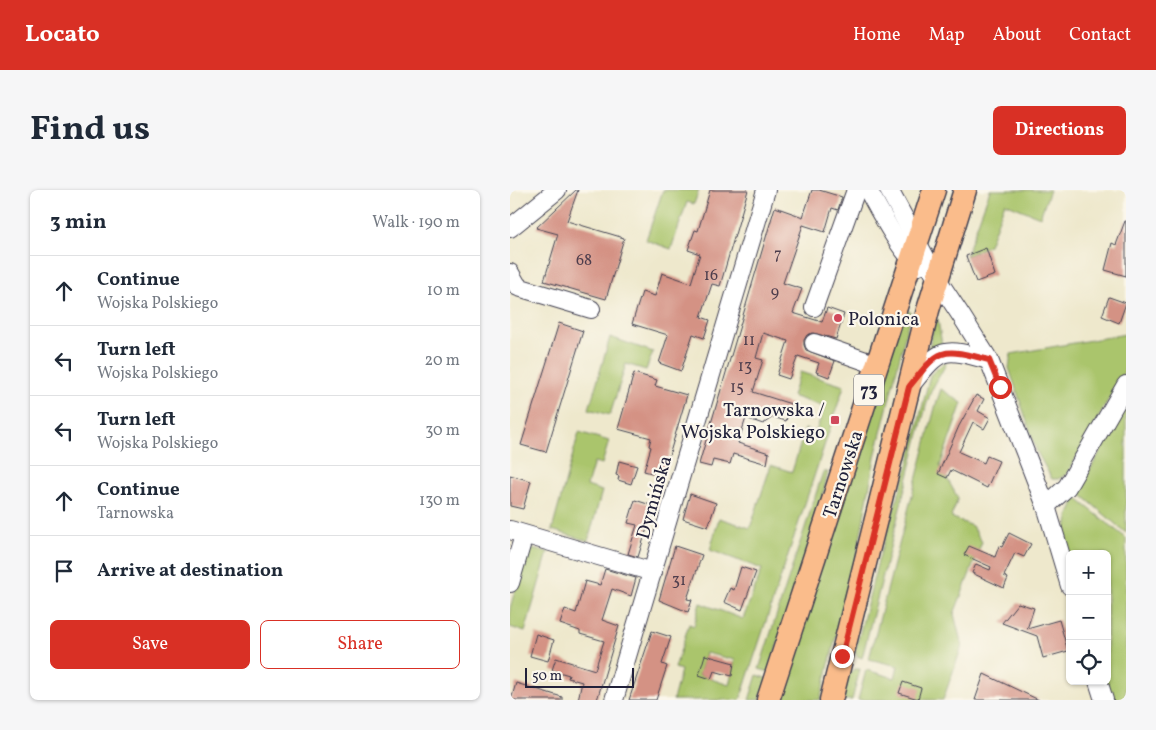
<!DOCTYPE html>
<meta charset="utf-8">
<style>
body{margin:0;font-family:Vollkorn,serif;background:#f6f6f7;color:#1f2937}
.controls{position:absolute;right:15px;bottom:15px;display:grid;overflow:hidden;border-radius:8px;box-shadow:0 1px 4px #0004}
.controls button{width:45px;height:45px;display:grid;place-items:center;padding:0;border:0;border-bottom:1px solid #e0e1e3;background:#fff;color:#1f2937;font:25px sans-serif}
.scale{position:absolute;left:15px;bottom:12px;width:109px;box-sizing:border-box;padding-left:5px;border:2px solid #22223b;border-top:0;font-size:14px;line-height:18px;white-space:nowrap;color:#22223b;-webkit-text-stroke:4px #fbf7ec;paint-order:stroke}
.stop{position:absolute;width:15px;height:15px;margin:-11px;border:4px solid #d93025;border-radius:50%;background:#fff}
.stop.end{background:#d93025;border-color:#fff;box-shadow:0 1px 5px #0008}
.list{margin:0;padding:0;list-style:none}
h2{display:flex;justify-content:space-between;align-items:center;height:65px;margin:0;padding:0 20px;font-size:21px}
h2 small{font-size:16px;font-weight:400;color:#747a83}
.list li{display:grid;grid-template-columns:32px 1fr auto;gap:15px;align-items:center;box-sizing:border-box;height:70px;padding:0 20px;border-top:1px solid #e0e1e3}
.list b{display:block;font-size:19px;white-space:nowrap}
.list p{margin:0;font-size:16px;white-space:nowrap;color:#747a83}
.list em{font-size:16px;font-style:normal;color:#747a83}
.actions{display:flex;gap:10px;padding:15px 20px}
.actions a{flex:1;padding:11px 0;border:1px solid #d93025;border-radius:8px;text-align:center;font-size:18px;color:#d93025}
.actions .main{background:#d93025;color:#fff}
.icon{flex:none;width:28px;height:28px;fill:none;stroke:currentColor;stroke-width:2;stroke-linecap:round;stroke-linejoin:round}
.map{position:relative;flex:none;width:616px;height:510px;overflow:hidden;border-radius:8px}
header{display:flex;align-items:center;gap:30px;box-sizing:border-box;height:70px;padding:0 25px;background:#d93025;color:#fff}
header strong{font-size:24px}
nav{display:flex;gap:28px;margin-inline-start:auto;font-size:18px}
.intro{display:flex;align-items:center;justify-content:space-between;box-sizing:border-box;height:120px;padding:0 30px}
h1{margin:0;font-size:35px}
.button{padding:12px 22px;border-radius:8px;background:#d93025;color:#fff;font-size:18px;font-weight:700}
main{display:flex;gap:30px;padding:0 30px}
aside{flex:1;background:#fff;border-radius:8px;box-shadow:0 1px 4px #0004}
.map>svg:first-child{display:block}
.green{fill:#aac56c;stroke:#667454;fill-rule:evenodd}
.building{fill:#d49284}
.lines{fill:none;stroke-linecap:round;stroke-linejoin:round}
.minor-casing{stroke:#414051;stroke-width:20}
.major-casing{stroke:#414051;stroke-width:25}
.minor{stroke:#fff;stroke-width:18}
.major{stroke:#fabc8b;stroke-width:22}
.route{stroke:#d93025;stroke-width:6}
.poi-dot{fill:#d1495b;stroke:#fbf7ec;stroke-width:2}
.labels{text-anchor:middle;stroke-width:4.5;stroke-linejoin:round;paint-order:stroke}
.number-label{font-size:16px;fill:#4e3e4d}
.shield{fill:#fbf7ec;stroke:#636270;stroke-width:1}
.shield-label{font-size:18px;font-weight:bold;fill:#22223b}
.poi-label{font-size:19px;fill:#22223b;stroke:#fbf7ec;text-anchor:start}
.street-label{font-size:19px;fill:#22223b;stroke:#fbf7ec}
</style>
<header>
<strong>Locato</strong>
<nav><a>Home</a><a>Map</a><a>About</a><a>Contact</a></nav>
</header>
<div class="intro"><h1>Find us</h1><a class="button">Directions</a></div>
<main>
<aside>
<h2>3 min<small>Walk · 190 m</small></h2>
<ul class="list">
<li><svg class="icon" aria-label="ahead" viewBox="0 0 24 24"><path d="M12 20V5M6 11l6-6 6 6"/></svg><div><b>Continue</b><p>Wojska Polskiego</p></div><em>10 m</em></li>
<li><svg class="icon" aria-label="left" viewBox="0 0 24 24"><path d="M17 20v-9H6M10 6l-5 5 5 5"/></svg><div><b>Turn left</b><p>Wojska Polskiego</p></div><em>20 m</em></li>
<li><svg class="icon" aria-label="left" viewBox="0 0 24 24"><path d="M17 20v-9H6M10 6l-5 5 5 5"/></svg><div><b>Turn left</b><p>Wojska Polskiego</p></div><em>30 m</em></li>
<li><svg class="icon" aria-label="ahead" viewBox="0 0 24 24"><path d="M12 20V5M6 11l6-6 6 6"/></svg><div><b>Continue</b><p>Tarnowska</p></div><em>130 m</em></li>
<li><svg class="icon" aria-label="arrive" viewBox="0 0 24 24"><path d="M6 21V4h12l-3 4 3 4H6"/></svg><div><b>Arrive at destination</b></div></li>
</ul>
<div class="actions"><a class="main">Save</a><a>Share</a></div>
</aside>
<div class="map">
<svg width="616" height="510" viewBox="0 0 616 510">
<rect width="100%" height="100%" fill="#fbf7ec"/>
<filter id="ink" filterUnits="userSpaceOnUse"><feTurbulence type="fractalNoise" baseFrequency=".02" numOctaves="2"/><feDisplacementMap in="SourceGraphic" scale="10" xChannelSelector="R" yChannelSelector="G"/><feConvolveMatrix kernelMatrix="1 2 1 2 8 2 1 2 1" color-interpolation-filters="sRGB"/></filter>
<filter id="wash" filterUnits="userSpaceOnUse"><feTurbulence type="fractalNoise" baseFrequency=".0096" numOctaves="4" result="noise"/><feDisplacementMap in="SourceGraphic" scale="20" xChannelSelector="R" yChannelSelector="G"/><feGaussianBlur stdDeviation="1.12" result="paint"/><feColorMatrix in="noise" values="0 0 0 0 0 0 0 0 0 0 0 0 0 0 0 0 0 1.4 0 .05"/><feComposite in="paint" operator="in"/></filter>
<g filter="url(#wash)">
<rect width="100%" height="100%" fill="#eee8cc"/>
<g class="green">
<path d="M153,0H189L184,14L177,12L161,59L136,50Z"/>
<path d="M480,0H540L530,27L495,13L479,55L456,66Z"/>
<path d="M394,120L401,122L365,267L348,360L310,510H267Z"/>
<path d="M425,129L428,130L432,155L420,159L419,158Z"/>
<path d="M616,144V178L557,284L548,289H542L527,262L499,178L501,164Z"/>
<path d="M100,147L143,162L136,180L116,174L100,225L79,219Z"/>
<path d="M435,172L436,174L421,201L416,216L352,468L347,466L345,462L368,371L399,271L420,185Z"/>
<path d="M290,182L334,196L230,510H163L171,480L165,478L179,434L184,436L190,413L233,429L252,379L200,360L209,328L240,338L261,275L282,282L295,239L306,242L314,217L282,206ZM196,463L225,470L219,495L189,485Z"/>
<path d="M431,199L452,213L430,276L448,308L441,327L462,336L472,352L444,424L452,456L433,510H348L356,480L385,488L388,476L359,469L426,214Z"/>
<path d="M616,214V343L568,302Z"/>
<path d="M69,242L99,251L92,274L84,272L77,296L92,301L78,351L42,340Z"/>
<path d="M313,282H318L310,318L259,482L249,479Z"/>
<path d="M566,308L616,348V510H603L597,491V364H560V372C554,346 554,332 566,308Z"/>
<path d="M20,359L38,362L15,442L0,437V418L15,365Z"/>
<path d="M344,479H350L342,510H332L338,486Z"/>
<path d="M247,485L258,489L250,510H239Z"/>
</g>
<g id="blocks">
<g class="building">
<path d="M66,0H68L57,31L114,48L96,109L34,91L48,44L26,38Z"/>
<path d="M200,0H238L210,96L202,94L191,127L200,130L194,148L183,144L171,181L149,173L158,145L122,134L132,102L145,106L152,83L181,93L190,64L178,60L185,40L188,41Z"/>
<path d="M302,0H309L332,7L328,20L322,18L315,42L293,35L273,93L292,99L283,123L312,132L317,118L334,124L326,149L303,143L297,145L294,150V155L296,160L325,171L319,187L306,182L309,173L288,166L279,189L267,185L278,151L253,143L246,168L253,170L243,202L281,214L276,231L263,227L253,234L236,228L228,253L259,263L257,274L223,264L220,274L203,270L201,277L189,274L265,17L293,27Z"/>
<path d="M615,31H616V86L595,80L602,53L606,55Z"/>
<path d="M476,58L485,85L466,92L456,66Z"/>
<path d="M599,107L616,113L609,133L592,126Z"/>
<path d="M49,133L73,141L36,262L11,255Z"/>
<path d="M124,183L147,190L145,196L177,205L153,286L134,281L141,257L139,256L141,248L108,239Z"/>
<path d="M466,205L474,209L468,221L480,228L474,239L463,232L449,262L474,273L477,266L489,271L477,298L441,280L437,288L428,284L449,236Z"/>
<path d="M109,271L127,276L121,294L108,290L109,286L106,285Z"/>
<path d="M0,285L21,291L13,319L0,316Z"/>
<path d="M180,304L206,313L198,337L173,329Z"/>
<path d="M125,310L144,316L128,367L118,364L127,335L118,333Z"/>
<path d="M499,343L521,354L514,367L505,363L494,386L498,388L494,398L462,383L466,374L480,380L481,377L454,365L459,356L485,367L489,356L492,357Z"/>
<path d="M165,356L192,365L177,409L182,410L178,422L149,410Z"/>
<path d="M231,377L246,382L232,420L214,412L220,398L224,400Z"/>
<path d="M95,379L126,388L121,406L102,399L92,430L109,436L87,510H68L72,492L58,488L59,485L42,480L46,468L85,480L94,451L70,444V441L50,434L55,419L66,423L75,391L90,395Z"/>
<path d="M508,413L524,418L517,439L549,430L558,461L533,468L527,446L492,433Z"/>
<path d="M142,441L161,447L152,474L157,476L146,510H119Z"/>
<path d="M26,444L44,450L38,471L20,466Z"/>
<path d="M195,465L224,473L222,486L204,481L201,489L189,485Z"/>
<path d="M474,484L529,510H465Z"/>
<path d="M393,492L411,498L408,509L389,503Z"/>
<path d="M6,493L52,507V510H1Z"/>
</g>
</g>
</g>
<g filter="url(#ink)">
<use href="#blocks" fill-opacity="0" stroke="#414051" stroke-width="1"/>
<g class="lines">
<g class="minor-casing">
<g id="minor">
<path d="M358,0C369,20 391,63 409,76"/>
<path d="M379,0L427,89L452,127L479,170L536,316L560,396"/>
<path d="M0,38L47,0"/>
<path d="M0,83L8,97L81,119"/>
<path d="M304,117L346,0"/>
<path d="M304,153L367,175"/>
<path d="M401,195C431,157 432,157 479,170"/>
<path d="M536,316L557,297L616,195"/>
<path d="M0,340L143,382"/>
<path d="M0,393L14,345"/>
<path d="M588,491L594,510"/>
<path d="M104,510L256,0"/>
</g>
</g>
<g class="major-casing">
<g id="major">
<path d="M258,510L424,0"/>
<path d="M321,510L418,120L455,0"/>
</g>
</g>
<use href="#minor" class="minor"/>
<use href="#major" class="major"/>
</g>
</g>
<g class="lines" filter="url(#ink)">
<path class="route" d="M332,466L399,197C430,158 430,157 479,170L490,197"/>
</g>
<g class="poi-dot">
<circle cx="328" cy="128" r="5"/>
<rect x="320" y="225" width="10" height="10" rx="2.5"/>
</g>
<g class="labels">
<g class="number-label">
<text x="268" y="69">7</text>
<text x="74" y="75">68</text>
<text x="201" y="90">16</text>
<text x="265" y="107">9</text>
<text x="239" y="155">11</text>
<text x="235" y="181">13</text>
<text x="227" y="202">15</text>
<text x="169" y="395">31</text>
</g>
<rect class="shield" x="344" y="184.5" width="30" height="31" rx="4"/>
<g class="shield-label">
<text x="359" y="206">73</text>
</g>
<g class="poi-label">
<text x="338" y="135">Polonica</text>
<text x="315" y="226" text-anchor="end">Tarnowska /<tspan x="315" dy="22">Wojska Polskiego</tspan></text>
</g>
<g class="street-label">
<text transform="translate(332 284) rotate(-72)" y="7">Tarnowska</text>
<text transform="translate(143 307) rotate(-74)" y="7">Dymińska</text>
</g>
</g>
</svg>
<div class="controls">
<button>+</button>
<button>−</button>
<button><svg class="icon" aria-label="locate" viewBox="0 0 24 24"><circle cx="12" cy="12" r="6"/><path d="M12 2v4M12 18v4M2 12h4M18 12h4"/></svg></button>
</div>
<div class="scale">50 m</div>
<div class="stop" style="left:490px;top:197px"></div>
<div class="stop end" style="left:332px;top:466px"></div>
</div>
</main>
